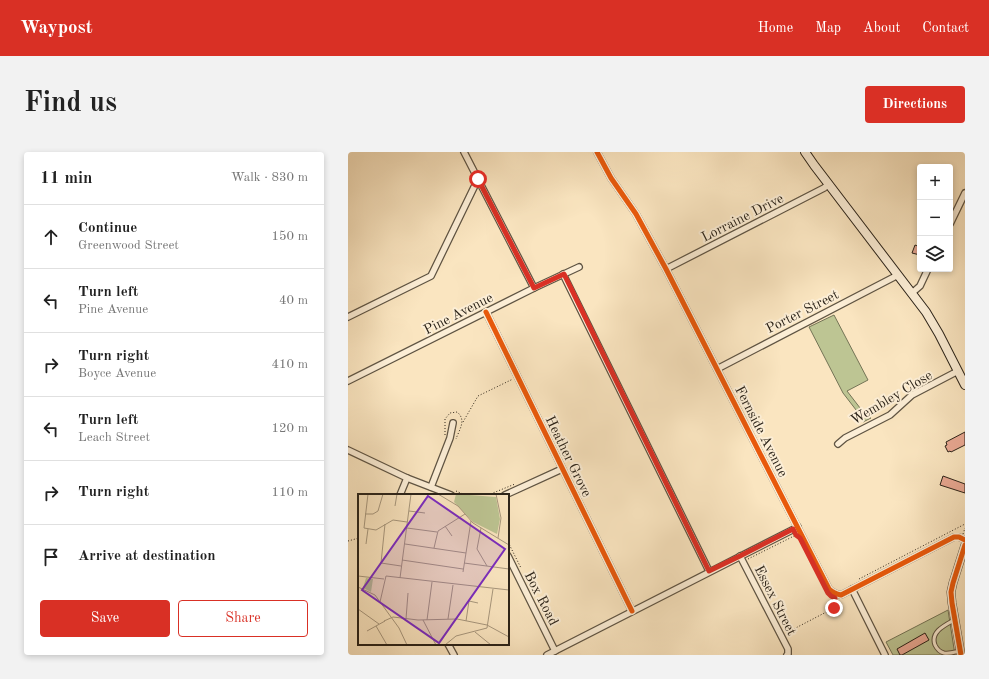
<!DOCTYPE html>
<meta charset="utf-8">
<style>
body{margin:0;font-family:"Old Standard TT",serif;background:#f2f2f2;color:#222}
.controls{position:absolute;right:12px;top:12px;display:grid;overflow:hidden;border-radius:4px;box-shadow:0 2px 6px #0003}
.controls button{width:36px;height:36px;display:grid;place-items:center;padding:0;border:0;border-bottom:1px solid #e0e0e0;background:#fff;color:#222;font:20px sans-serif}
.stop{position:absolute;width:12px;height:12px;margin:-9px;border:3px solid #d93025;border-radius:50%;background:#fff}
.stop.end{background:#d93025;border-color:#fff;box-shadow:0 1px 4px #0008}
.list{margin:0;padding:0;list-style:none}
h2{display:flex;justify-content:space-between;align-items:center;height:52px;margin:0;padding:0 16px;font-size:17px}
h2 small{font-size:13px;font-weight:400;color:#767676}
.list li{display:grid;grid-template-columns:26px 1fr auto;gap:12px;align-items:center;box-sizing:border-box;height:64px;padding:0 16px;border-top:1px solid #e0e0e0}
.list b{display:block;font-size:15px;white-space:nowrap}
.list p{margin:0;font-size:13px;white-space:nowrap;color:#767676}
.list em{font-size:13px;font-style:normal;color:#767676}
.actions{display:flex;gap:8px;padding:12px 16px}
.actions a{flex:1;padding:9px 0;border:1px solid #d93025;border-radius:4px;text-align:center;font-size:14px;color:#d93025}
.actions .main{background:#d93025;color:#fff}
.icon{flex:none;width:22px;height:22px;fill:none;stroke:currentColor;stroke-width:2;stroke-linecap:round;stroke-linejoin:round}
.map{position:relative;flex:none;width:617px;height:503px;overflow:hidden;border-radius:4px}
header{display:flex;align-items:center;gap:24px;box-sizing:border-box;height:56px;padding:0 20px;background:#d93025;color:#fff}
header strong{font-size:19px}
nav{display:flex;gap:22px;margin-inline-start:auto;font-size:14px}
.intro{display:flex;align-items:center;justify-content:space-between;box-sizing:border-box;height:96px;padding:0 24px}
h1{margin:0;font-size:28px}
.button{padding:10px 18px;border-radius:4px;background:#d93025;color:#fff;font-size:14px;font-weight:700}
main{display:flex;gap:24px;padding:0 24px}
aside{flex:1;background:#fff;border-radius:4px;box-shadow:0 2px 6px #0003}
.map>svg:first-child{display:block}
.green{fill:#bdc593;stroke:#747456}
.building{fill:#ebaa95;stroke:#2b2319}
.lines{fill:none;stroke-linecap:round;stroke-linejoin:round}
.service-casing{stroke:#5f5443;stroke-width:5}
.minor-casing{stroke:#5f5443;stroke-width:8}
.tertiary-casing{stroke:#5f5443;stroke-width:9}
.secondary-casing{stroke:#2b2319;stroke-width:10}
.path{stroke:#2b2319;stroke-width:1;stroke-dasharray:1 2;stroke-linecap:butt}
.service{stroke:#fceed6;stroke-width:3}
.minor{stroke:#fceed6;stroke-width:5.5}
.tertiary{stroke:#fceed6;stroke-width:7}
.secondary{stroke:#fceed6;stroke-width:8}
.cycleway-casing{stroke:#fceed6;stroke-width:8}
.cycleway{stroke:#e8590c;stroke-width:5}
.route{stroke:#d93025;stroke-width:5}
.labels{text-anchor:middle;stroke-width:4;stroke-linejoin:round;paint-order:stroke}
.street-label{font-size:14px;fill:#2b2319;stroke:#fceed6}
.inset-road{fill:none;stroke:#a7977d;stroke-width:1}
.view{fill:#7b2cbf;fill-opacity:0.15;stroke:#7b2cbf;stroke-width:2}
.inset-edge{fill:none;stroke:#2b2319;stroke-width:2}
</style>
<header>
<strong>Waypost</strong>
<nav><a>Home</a><a>Map</a><a>About</a><a>Contact</a></nav>
</header>
<div class="intro"><h1>Find us</h1><a class="button">Directions</a></div>
<main>
<aside>
<h2>11 min<small>Walk · 830 m</small></h2>
<ul class="list">
<li><svg class="icon" aria-label="ahead" viewBox="0 0 24 24"><path d="M12 20V5M6 11l6-6 6 6"/></svg><div><b>Continue</b><p>Greenwood Street</p></div><em>150 m</em></li>
<li><svg class="icon" aria-label="left" viewBox="0 0 24 24"><path d="M17 20v-9H6M10 6l-5 5 5 5"/></svg><div><b>Turn left</b><p>Pine Avenue</p></div><em>40 m</em></li>
<li><svg class="icon" aria-label="right" viewBox="0 0 24 24"><path d="M7 20v-9h11M14 6l5 5-5 5"/></svg><div><b>Turn right</b><p>Boyce Avenue</p></div><em>410 m</em></li>
<li><svg class="icon" aria-label="left" viewBox="0 0 24 24"><path d="M17 20v-9H6M10 6l-5 5 5 5"/></svg><div><b>Turn left</b><p>Leach Street</p></div><em>120 m</em></li>
<li><svg class="icon" aria-label="right" viewBox="0 0 24 24"><path d="M7 20v-9h11M14 6l5 5-5 5"/></svg><div><b>Turn right</b></div><em>110 m</em></li>
<li><svg class="icon" aria-label="arrive" viewBox="0 0 24 24"><path d="M6 21V4h12l-3 4 3 4H6"/></svg><div><b>Arrive at destination</b></div></li>
</ul>
<div class="actions"><a class="main">Save</a><a>Share</a></div>
</aside>
<div class="map">
<svg width="617" height="503" viewBox="0 0 617 503">
<rect width="100%" height="100%" fill="#fae5c0"/>
<filter id="stains"><feTurbulence type="fractalNoise" baseFrequency=".005" numOctaves="4"/><feColorMatrix values="0 0 0 0 .2 0 0 0 0 .09 0 0 0 0 .02 0 0 0 .5 -.17"/></filter>
<radialGradient id="worn" r=".72"><stop offset=".6" stop-color="#630" stop-opacity="0"/><stop offset="1" stop-color="#630" stop-opacity=".3"/></radialGradient>
<g class="green">
<path d="M486,163L520,228L499,239L519,265L523,266L515,270V267L495,241L461,175Z"/>
<path d="M600,458L607,503H545L538,490Z"/>
</g>
<g class="building">
<path d="M567,93L572,95V103L564,101Z"/>
<path d="M617,280V293L603,300L602,299L600,300L597,294L599,293L598,290Z"/>
<path d="M595,324L617,332V341L592,333Z"/>
<path d="M577,481L581,488L554,503H552L549,497Z"/>
</g>
<g class="lines">
<g class="service-casing">
<path id="service" d="M606,468C597,473 582,480 587,493C589,497 592,500 596,501C601,502 607,500 612,499"/>
</g>
<g class="minor-casing">
<g id="minor">
<path d="M116,0L186,136"/>
<path d="M249,0L263,26L288,62L318,117L481,437C485,441 488,442 493,443L606,385H611L617,388"/>
<path d="M602,72L617,41"/>
<path d="M318,117L476,36L481,32"/>
<path d="M215,122L361,419"/>
<path d="M564,141L572,134L580,117"/>
<path d="M138,160L284,459"/>
<path d="M0,165L83,124L130,27"/>
<path d="M369,217L550,123"/>
<path d="M0,229L186,136L231,115"/>
<path d="M490,292L497,286L542,263L564,243L610,219"/>
<path d="M0,298L59,326L103,343"/>
<path d="M83,335L102,286L105,271"/>
<path d="M52,343L59,326"/>
<path d="M157,343L214,317"/>
<path d="M160,404L207,499"/>
<path d="M392,404L440,497V502L439,503"/>
<path d="M504,437L537,503"/>
<path d="M100,492L106,503"/>
<path d="M199,503L450,375"/>
</g>
</g>
<g class="tertiary-casing">
<path id="tertiary" d="M613,503L604,451L603,440L605,431L617,393"/>
</g>
<g class="secondary-casing">
<path id="secondary" d="M457,0L466,13L578,160L591,182L617,233"/>
</g>
<g class="path">
<path d="M115,270L130,244L165,227"/>
<path d="M97,283V267L102,261L109,260C119,268 111,278 108,287"/>
<path d="M108,339L117,343"/>
<path d="M140,343L167,332"/>
<path d="M615,382L617,376"/>
<path d="M0,389L11,386"/>
<path d="M160,390L173,416"/>
<path d="M400,407L448,383"/>
<path d="M511,427L617,372"/>
<path d="M438,481L486,456L487,447"/>
</g>
<use href="#service" class="service"/>
<use href="#minor" class="minor"/>
<use href="#tertiary" class="tertiary"/>
<use href="#secondary" class="secondary"/>
<g class="cycleway-casing">
<g id="cycleway">
<path d="M249,0L263,26L288,62L318,117L481,437C485,441 488,442 493,443L606,385H611L617,388"/>
<path d="M138,160L284,459"/>
<path d="M613,503L604,451L603,440L605,431L617,393"/>
</g>
</g>
<use href="#cycleway" class="cycleway"/>
</g>
<g class="lines">
<path class="route" d="M130,27L186,136L216,122L361,419L392,404L445,377L448,383L452,386L480,441L483,444L487,446L486,456"/>
</g>
<g class="labels">
<g class="street-label">
<text transform="translate(394 65) rotate(-27)" y="5">Lorraine Drive</text>
<text transform="translate(454 159) rotate(-27)" y="5">Porter Street</text>
<text transform="translate(110 161) rotate(-27)" y="5">Pine Avenue</text>
<text transform="translate(543 245) rotate(-31)" y="5">Wembley Close</text>
<text transform="translate(414 279) rotate(63)" y="5">Fernside Avenue</text>
<text transform="translate(221 304) rotate(64)" y="5">Heather Grove</text>
<text transform="translate(194 446) rotate(63)" y="5">Box Road</text>
<text transform="translate(428 448) rotate(63)" y="5">Essex Street</text>
</g>
</g>
<g transform="translate(10 342)">
<rect width="151" height="151" fill="#fae5c0"/>
<path d="M98,0L138,3L142,25L139,40L115,28L96,8ZM8,84L15,85L13,98L5,94Z" fill="#bdc593"/>
<path class="inset-road" d="M10,0L6,34L18,36L35,26L49,28M80,0L100,12L115,29L151,51M138,0L143,24L140,44M37,12L39,0M51,17L67,19M7,20H15L20,17L25,0M27,30L23,69L43,72M87,32L94,42M49,34L79,38M123,34L119,55L129,72M8,50L10,35M47,50L108,59M76,54L80,37L107,20M44,66L105,75M106,69L151,75M105,78L113,27M0,82L26,85M42,84L53,0M0,93L17,101L41,134L49,151M22,108L28,82L151,96M0,115L21,130M48,125L50,99M90,125L95,91M65,126L78,151M69,126L74,88M26,127L35,123L60,126L99,125L129,131L151,143M108,127L111,107L120,109M18,132L29,151M9,137L27,127M117,138L133,151M87,151L98,142L129,134L135,95"/>
<path class="view" d="M70,2L147,55L81,149L4,96Z"/>
<rect width="151" height="151" class="inset-edge"/>
</g>
<rect width="100%" height="100%" filter="url(#stains)"/>
<rect width="100%" height="100%" fill="url(#worn)"/>
</svg>
<div class="controls">
<button>+</button>
<button>−</button>
<button><svg class="icon" aria-label="layers" viewBox="0 0 24 24"><path d="M12 4l9 5-9 5-9-5zM3 14l9 5 9-5"/></svg></button>
</div>
<div class="stop" style="left:130px;top:27px"></div>
<div class="stop end" style="left:486px;top:456px"></div>
</div>
</main>
